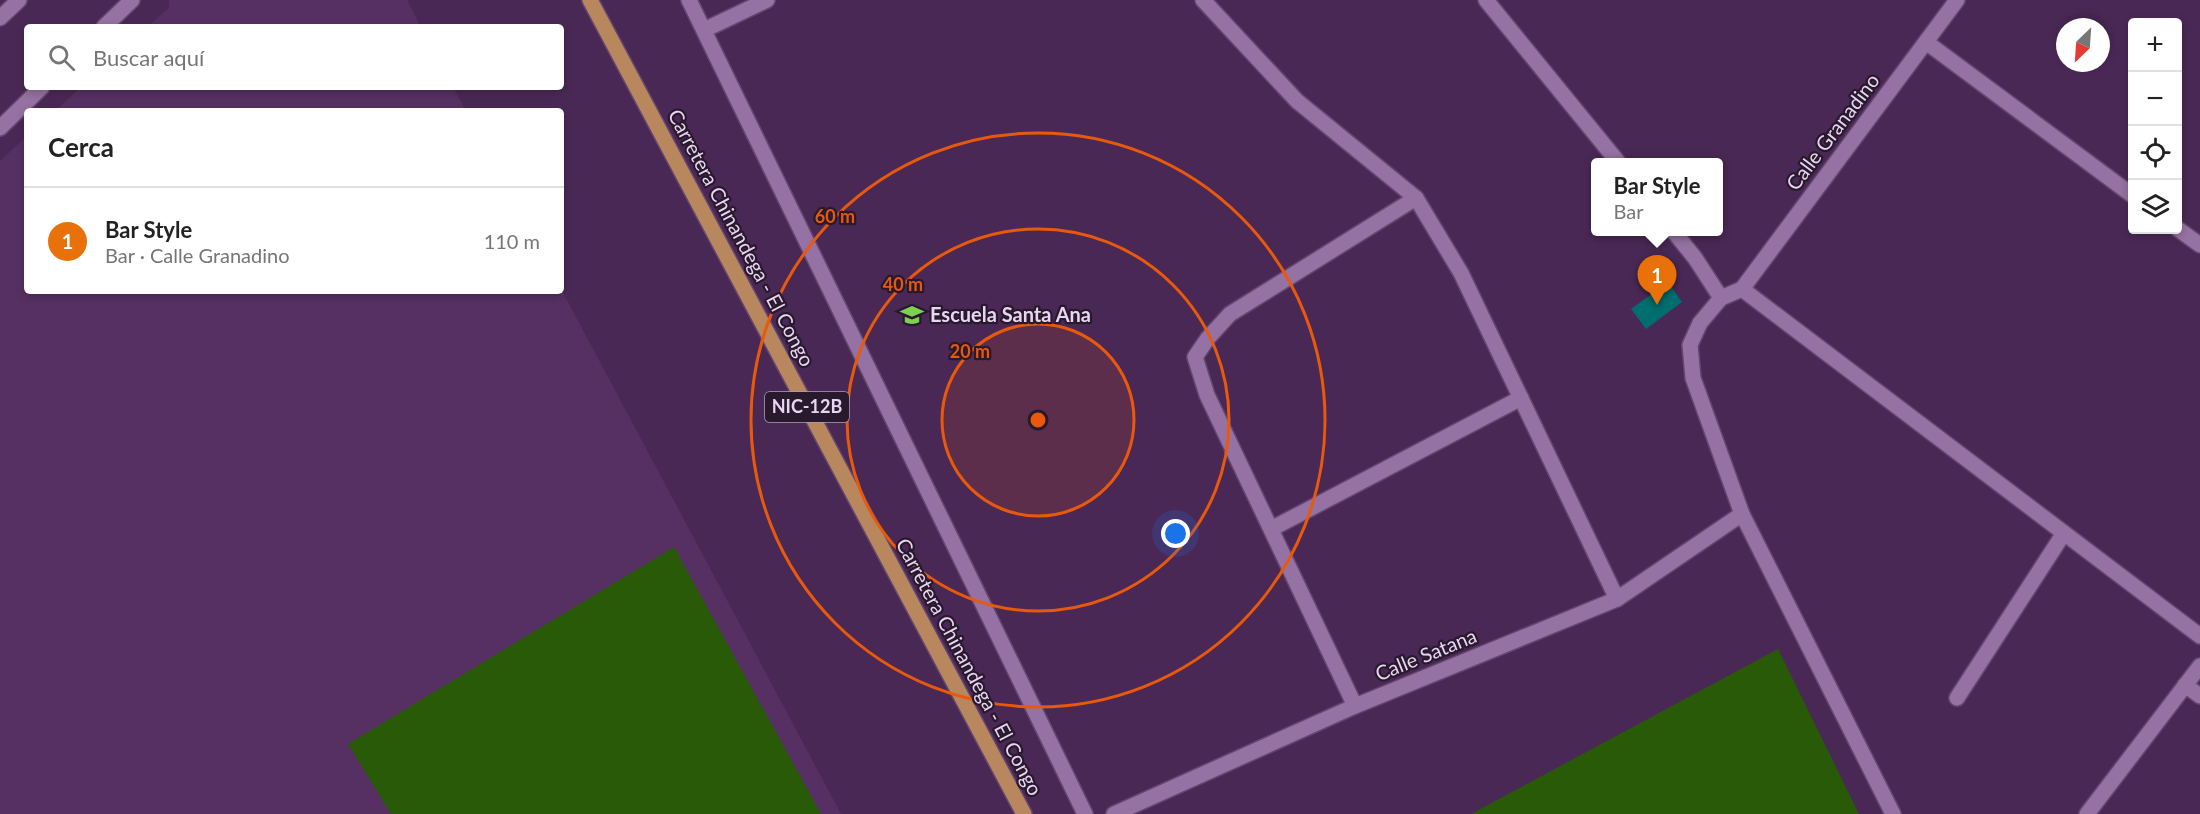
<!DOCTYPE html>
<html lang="es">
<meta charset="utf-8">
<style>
body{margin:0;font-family:Lato,sans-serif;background:#f6f6f6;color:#222}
.controls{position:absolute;right:18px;top:18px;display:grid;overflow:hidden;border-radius:6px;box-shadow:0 3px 9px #0003}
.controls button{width:54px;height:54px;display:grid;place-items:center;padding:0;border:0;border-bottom:2px solid #e0e0e0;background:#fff;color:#222;font:30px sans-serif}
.compass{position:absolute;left:2056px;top:18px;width:54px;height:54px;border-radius:50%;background:#fff;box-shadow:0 3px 9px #0003;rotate:205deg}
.you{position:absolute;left:1176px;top:534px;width:21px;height:21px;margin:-15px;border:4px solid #fff;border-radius:50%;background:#1a73e8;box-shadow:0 0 0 9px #1a73e833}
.badge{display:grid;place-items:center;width:39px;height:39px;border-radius:50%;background:#4a7138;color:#fff;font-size:20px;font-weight:700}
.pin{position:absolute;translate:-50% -50px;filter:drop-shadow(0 2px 3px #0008)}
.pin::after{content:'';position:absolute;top:32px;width:21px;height:18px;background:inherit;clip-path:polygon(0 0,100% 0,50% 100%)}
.popup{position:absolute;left:1591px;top:158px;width:132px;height:78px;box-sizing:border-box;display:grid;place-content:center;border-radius:6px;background:#fff;filter:drop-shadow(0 2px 4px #0005);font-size:20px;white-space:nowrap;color:#767676}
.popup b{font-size:22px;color:#222}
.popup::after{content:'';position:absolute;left:50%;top:100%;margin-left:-12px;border:12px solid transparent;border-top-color:#fff}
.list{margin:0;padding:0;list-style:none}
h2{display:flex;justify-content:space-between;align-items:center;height:78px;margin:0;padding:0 24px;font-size:26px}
h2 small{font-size:20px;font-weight:400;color:#767676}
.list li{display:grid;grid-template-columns:39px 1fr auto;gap:18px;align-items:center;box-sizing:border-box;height:108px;padding:0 24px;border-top:2px solid #e0e0e0}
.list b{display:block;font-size:22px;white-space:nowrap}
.list p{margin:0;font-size:20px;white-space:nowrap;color:#767676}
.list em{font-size:20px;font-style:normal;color:#767676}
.icon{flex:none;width:33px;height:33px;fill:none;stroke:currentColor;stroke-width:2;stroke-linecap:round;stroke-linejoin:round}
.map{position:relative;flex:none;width:2200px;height:814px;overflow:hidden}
.search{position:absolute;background:#fff;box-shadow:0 3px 9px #0003;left:24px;top:24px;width:540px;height:66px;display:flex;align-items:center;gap:15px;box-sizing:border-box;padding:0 21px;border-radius:6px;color:#767676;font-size:22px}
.panel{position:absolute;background:#fff;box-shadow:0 3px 9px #0003;left:24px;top:108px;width:540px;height:186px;border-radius:6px}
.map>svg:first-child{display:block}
.built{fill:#563063}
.green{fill:#285a08}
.building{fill:#006e70}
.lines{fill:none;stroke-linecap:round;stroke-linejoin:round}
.minor-casing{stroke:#63466d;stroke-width:18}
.major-casing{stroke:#63466d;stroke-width:18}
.minor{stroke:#9671a3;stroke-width:15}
.major{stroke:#b8875d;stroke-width:15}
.ring{fill:none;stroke:#e8590c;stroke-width:3}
.labels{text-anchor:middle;stroke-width:4.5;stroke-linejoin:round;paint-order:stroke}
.shield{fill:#28192d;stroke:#af9db6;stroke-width:1.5}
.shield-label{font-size:18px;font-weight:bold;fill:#e9d5f1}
.street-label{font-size:20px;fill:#e9d5f1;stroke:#28192d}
.poi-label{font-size:20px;font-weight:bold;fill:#e9d5f1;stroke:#28192d;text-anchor:start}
.centre{fill:#e8590c;stroke:#28192d;stroke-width:3}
.ring-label{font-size:18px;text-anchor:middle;font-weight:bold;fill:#e8590c;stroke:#28192d;stroke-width:4.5;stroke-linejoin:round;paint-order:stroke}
</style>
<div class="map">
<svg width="2200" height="814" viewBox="0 0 2200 814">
<rect width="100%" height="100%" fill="#4a2855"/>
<g class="built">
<path d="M169,0H407L421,27H147L169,8Z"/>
<path d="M81,87H453L466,111H55Z"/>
<path d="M27,136V291L561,289L841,814H0V161Z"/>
</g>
<g class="green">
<path d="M674,547L821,814H391L348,744Z"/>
<path d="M1778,649L1859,814H1471Z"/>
</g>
<path class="building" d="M1668,282L1682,302L1646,329L1631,309Z"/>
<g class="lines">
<g class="minor-casing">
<g id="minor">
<path d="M689,0L1085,814"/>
<path d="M1203,0L1297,101L1416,198L1461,273L1617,599"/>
<path d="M1486,0L1618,162"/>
<path d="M0,18L19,0"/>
<path d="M104,27L132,0"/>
<path d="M704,30L767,0"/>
<path d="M1926,42L2132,195"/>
<path d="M0,128L42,87"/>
<path d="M2178,229L2200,245"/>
<path d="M1674,232L1695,258L1721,298"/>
<path d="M1742,289L1721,298L1700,323L1690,345L1693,378L1742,514L1893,814"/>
<path d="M1742,289L2200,636"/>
<path d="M1742,289L1957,0"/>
<path d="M1271,529L1521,398"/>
<path d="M2185,685L2200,696"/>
<path d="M1957,698L2064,533"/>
<path d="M1355,706L1207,395L1195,357L1208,338L1230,314L1416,198"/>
<path d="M1114,814L1355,706L1617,599L1742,514"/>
<path d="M2087,814L2200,666"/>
</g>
</g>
<g class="major-casing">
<path id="major" d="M590,0L1024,814"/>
</g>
<use href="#minor" class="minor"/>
<use href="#major" class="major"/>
</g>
<circle cx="1038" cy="420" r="96" fill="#e8590c" fill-opacity=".12"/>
<g class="ring">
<circle cx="1038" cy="420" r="96"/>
<circle cx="1038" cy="420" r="191"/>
<circle cx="1038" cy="420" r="287"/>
</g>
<defs>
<g id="school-bare" transform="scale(1.8)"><path d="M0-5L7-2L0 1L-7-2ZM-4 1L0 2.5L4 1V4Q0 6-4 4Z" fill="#7cd154" stroke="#28192d" stroke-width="2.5" paint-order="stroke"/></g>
</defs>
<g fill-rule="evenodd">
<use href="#school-bare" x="912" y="315"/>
</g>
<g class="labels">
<rect class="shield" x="765" y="392" width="84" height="30" rx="4.5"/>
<g class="shield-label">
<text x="807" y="413">NIC-12B</text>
</g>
<g class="street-label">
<text transform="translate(1833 132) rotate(-53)" y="7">Calle Granadino</text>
<text transform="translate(741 238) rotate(62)" y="7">Carretera Chinandega - El Congo</text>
<text transform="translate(1426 655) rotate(-22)" y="7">Calle Satana</text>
<text transform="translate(969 667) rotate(62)" y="7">Carretera Chinandega - El Congo</text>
</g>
<g class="poi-label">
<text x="930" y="322">Escuela Santa Ana</text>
</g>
</g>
<circle cx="1038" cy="420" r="9" class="centre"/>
<g class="ring-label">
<text x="835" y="223">60 m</text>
<text x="903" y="291">40 m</text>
<text x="970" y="358">20 m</text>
</g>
</svg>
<div class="controls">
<button>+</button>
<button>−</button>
<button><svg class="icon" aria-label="locate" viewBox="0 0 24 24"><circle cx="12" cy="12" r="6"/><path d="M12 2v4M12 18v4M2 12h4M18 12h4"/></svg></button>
<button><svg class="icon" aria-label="layers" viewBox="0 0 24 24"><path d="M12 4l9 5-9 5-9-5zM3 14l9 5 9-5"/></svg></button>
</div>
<svg class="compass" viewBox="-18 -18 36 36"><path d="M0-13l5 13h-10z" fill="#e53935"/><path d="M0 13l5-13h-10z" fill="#767676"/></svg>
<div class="you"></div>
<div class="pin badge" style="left:1657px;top:305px;background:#e8710a">1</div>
<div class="popup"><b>Bar Style</b>Bar</div>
<div class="search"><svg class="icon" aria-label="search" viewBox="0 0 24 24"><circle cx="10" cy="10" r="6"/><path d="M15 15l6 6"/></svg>Buscar aquí</div>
<section class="panel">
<h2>Cerca<small></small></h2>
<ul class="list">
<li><span class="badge" style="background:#e8710a">1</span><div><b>Bar Style</b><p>Bar · Calle Granadino</p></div><em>110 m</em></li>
</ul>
</section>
</div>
